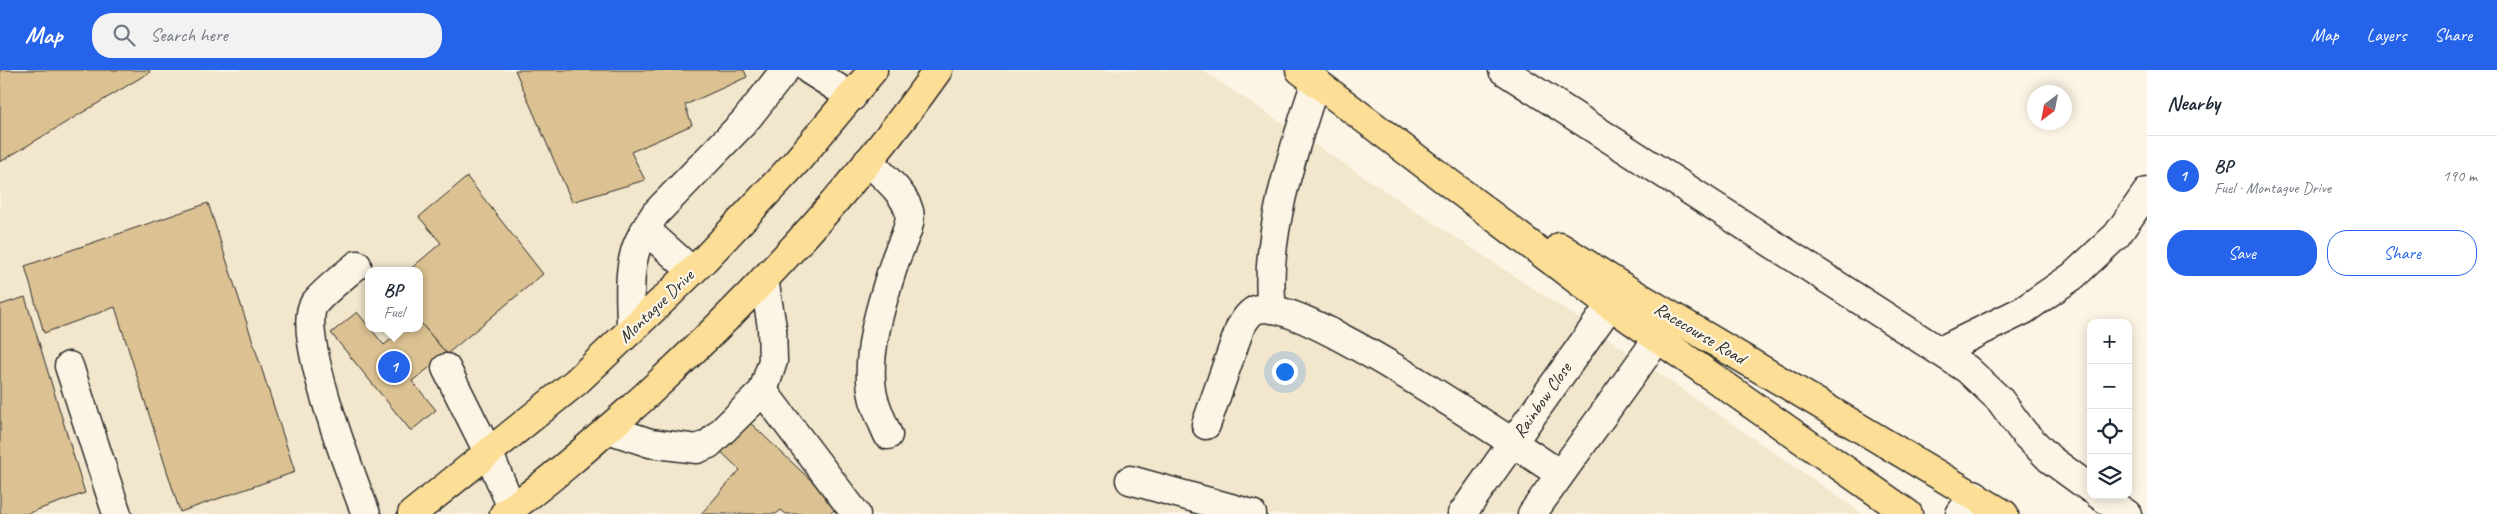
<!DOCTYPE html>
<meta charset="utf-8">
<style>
body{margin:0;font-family:Caveat,sans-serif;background:#f2f2f3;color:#1f2937}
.controls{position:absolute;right:15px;bottom:15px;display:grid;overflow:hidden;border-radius:10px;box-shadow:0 2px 12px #0003}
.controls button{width:45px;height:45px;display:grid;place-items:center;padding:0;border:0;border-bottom:1px solid #e0e1e3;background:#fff;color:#1f2937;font:25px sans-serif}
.compass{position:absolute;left:2027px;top:15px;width:45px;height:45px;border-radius:50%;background:#fff;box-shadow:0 2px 12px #0003;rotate:212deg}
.you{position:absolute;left:1284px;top:301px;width:18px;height:18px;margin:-12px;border:4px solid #fff;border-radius:50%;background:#1a73e8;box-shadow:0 0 0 8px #1a73e833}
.badge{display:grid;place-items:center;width:32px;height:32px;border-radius:50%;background:#2563eb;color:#fff;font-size:16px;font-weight:700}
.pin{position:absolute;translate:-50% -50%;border:2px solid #fff;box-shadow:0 1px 5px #0006}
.popup{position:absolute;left:365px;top:197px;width:58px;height:65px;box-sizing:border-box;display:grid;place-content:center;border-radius:10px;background:#fff;filter:drop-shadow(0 1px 4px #0005);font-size:16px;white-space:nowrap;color:#747a83}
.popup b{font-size:19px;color:#1f2937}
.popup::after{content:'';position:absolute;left:50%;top:100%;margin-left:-10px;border:10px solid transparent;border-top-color:#fff}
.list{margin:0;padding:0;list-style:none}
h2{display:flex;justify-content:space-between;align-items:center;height:65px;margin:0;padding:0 20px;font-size:21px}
h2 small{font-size:16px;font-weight:400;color:#747a83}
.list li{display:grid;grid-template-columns:32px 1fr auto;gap:15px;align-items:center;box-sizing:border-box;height:80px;padding:0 20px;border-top:1px solid #e0e1e3}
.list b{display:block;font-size:19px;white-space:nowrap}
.list p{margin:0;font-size:16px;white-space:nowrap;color:#747a83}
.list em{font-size:16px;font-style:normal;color:#747a83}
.actions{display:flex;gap:10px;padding:15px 20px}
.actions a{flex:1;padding:11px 0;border:1px solid #2563eb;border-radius:20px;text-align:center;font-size:18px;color:#2563eb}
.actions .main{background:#2563eb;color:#fff}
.icon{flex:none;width:28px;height:28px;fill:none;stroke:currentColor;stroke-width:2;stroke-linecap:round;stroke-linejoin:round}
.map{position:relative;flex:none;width:2147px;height:444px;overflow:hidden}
header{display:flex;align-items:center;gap:30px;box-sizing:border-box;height:70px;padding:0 25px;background:#2563eb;color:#fff}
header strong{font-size:24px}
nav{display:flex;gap:28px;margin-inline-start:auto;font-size:18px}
.search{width:350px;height:45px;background:#f2f2f3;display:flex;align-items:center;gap:12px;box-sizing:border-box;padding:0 18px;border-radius:20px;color:#747a83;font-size:19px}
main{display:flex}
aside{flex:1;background:#fff}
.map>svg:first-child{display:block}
.built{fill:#f2e6cc;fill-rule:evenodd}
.building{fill:#dcc292;stroke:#2b2b2b}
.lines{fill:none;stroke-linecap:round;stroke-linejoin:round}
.minor-casing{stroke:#2b2b2b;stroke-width:31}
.major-casing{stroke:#2b2b2b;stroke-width:31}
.minor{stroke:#fcf5e5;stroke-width:28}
.major{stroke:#fdde96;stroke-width:28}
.labels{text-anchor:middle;stroke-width:4.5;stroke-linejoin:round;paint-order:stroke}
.street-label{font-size:18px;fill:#2b2b2b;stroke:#fcf5e5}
</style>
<header>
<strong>Map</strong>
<div class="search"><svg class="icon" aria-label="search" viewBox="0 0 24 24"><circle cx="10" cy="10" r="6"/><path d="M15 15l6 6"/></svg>Search here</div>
<nav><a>Map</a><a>Layers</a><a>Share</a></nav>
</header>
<main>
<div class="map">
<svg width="2147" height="444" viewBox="0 0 2147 444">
<rect width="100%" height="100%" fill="#fcf5e5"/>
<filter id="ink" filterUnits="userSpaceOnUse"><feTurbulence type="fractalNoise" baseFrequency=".02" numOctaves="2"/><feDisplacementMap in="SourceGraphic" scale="10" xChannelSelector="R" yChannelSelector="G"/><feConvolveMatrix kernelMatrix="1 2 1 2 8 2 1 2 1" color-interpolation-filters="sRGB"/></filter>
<g filter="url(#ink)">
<path class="built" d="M0,0H1202L1587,254L1863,444H0ZM369,201H419V258H369Z"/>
<g class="building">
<path d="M0,0H149L150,2L0,92Z"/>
<path d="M515,0H744L747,7L685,35L692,55L631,82L645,110L572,132Z"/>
<path d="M467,107L543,204L447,284L419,251V201H408L441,173L419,147Z"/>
<path d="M208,133L295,402L180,442L115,237L44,263L25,196Z"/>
<path d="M25,227L85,423L26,444H0V235Z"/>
<path d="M357,242L384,275L405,258H419V251L447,284L412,311L436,340L411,361L331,263Z"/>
<path d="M743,346L838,436L830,444H786L781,440L776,444H701L740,400L715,376Z"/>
</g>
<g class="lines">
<g class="minor-casing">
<g id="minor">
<path d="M809,0L852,27"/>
<path d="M1503,0L1967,299L2000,330L2024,363L2050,389L2091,419"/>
<path d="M868,91C882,105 903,121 909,141C913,156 899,177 895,191C882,231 863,289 874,330C878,342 883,354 888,365"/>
<path d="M646,160L692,201"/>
<path d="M357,195C344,206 324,221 314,234C295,262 353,410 366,444"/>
<path d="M1272,239C1263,169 1294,78 1316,11"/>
<path d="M631,260C631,236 628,209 634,186C637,171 647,157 655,144L745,51L785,0"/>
<path d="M1940,281L2024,240L2073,206L2117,165L2147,122"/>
<path d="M69,296L117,444"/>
<path d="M446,298L489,384L512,438"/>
<path d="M763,321L856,444"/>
<path d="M1206,355L1240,258C1244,251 1250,241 1258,239C1302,228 1514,374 1560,404"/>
<path d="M608,359L650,373L697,379L709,374L763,321L773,291L772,257L764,209"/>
<path d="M1130,410L1252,444"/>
<path d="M2099,425L2127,444"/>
<path d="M1462,444L1623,217"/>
<path d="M1532,444L1671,250"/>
<path d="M1960,444L1974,424"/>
</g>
</g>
<g class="major-casing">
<g id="major">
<path d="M1300,0L1610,235L1908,444"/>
<path d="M1560,177L1623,217L2004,444"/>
<path d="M412,444L576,312L664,229L703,191L797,91L873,0"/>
<path d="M504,444C553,409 598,368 643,328C751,229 853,120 938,0"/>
</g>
</g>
<use href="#minor" class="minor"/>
<use href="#major" class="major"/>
</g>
</g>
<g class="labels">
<g class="street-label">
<text transform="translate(656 236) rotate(-44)" y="6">Montague Drive</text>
<text transform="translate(1700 263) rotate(31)" y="6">Racecourse Road</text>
<text transform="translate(1542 330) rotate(-55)" y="6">Rainbow Close</text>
</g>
</g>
</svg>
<div class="controls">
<button>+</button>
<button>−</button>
<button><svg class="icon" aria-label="locate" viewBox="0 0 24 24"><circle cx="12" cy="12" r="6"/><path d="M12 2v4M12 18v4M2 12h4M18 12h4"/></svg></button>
<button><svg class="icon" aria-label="layers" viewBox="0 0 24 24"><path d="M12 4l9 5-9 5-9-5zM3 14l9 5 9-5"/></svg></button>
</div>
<svg class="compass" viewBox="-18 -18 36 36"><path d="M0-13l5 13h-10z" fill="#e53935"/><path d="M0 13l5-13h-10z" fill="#747a83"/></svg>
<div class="you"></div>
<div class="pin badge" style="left:394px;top:297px">1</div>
<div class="popup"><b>BP</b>Fuel</div>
</div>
<aside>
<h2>Nearby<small></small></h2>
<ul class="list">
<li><span class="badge">1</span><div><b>BP</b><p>Fuel · Montague Drive</p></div><em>190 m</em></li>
</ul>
<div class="actions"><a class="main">Save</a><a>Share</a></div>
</aside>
</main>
